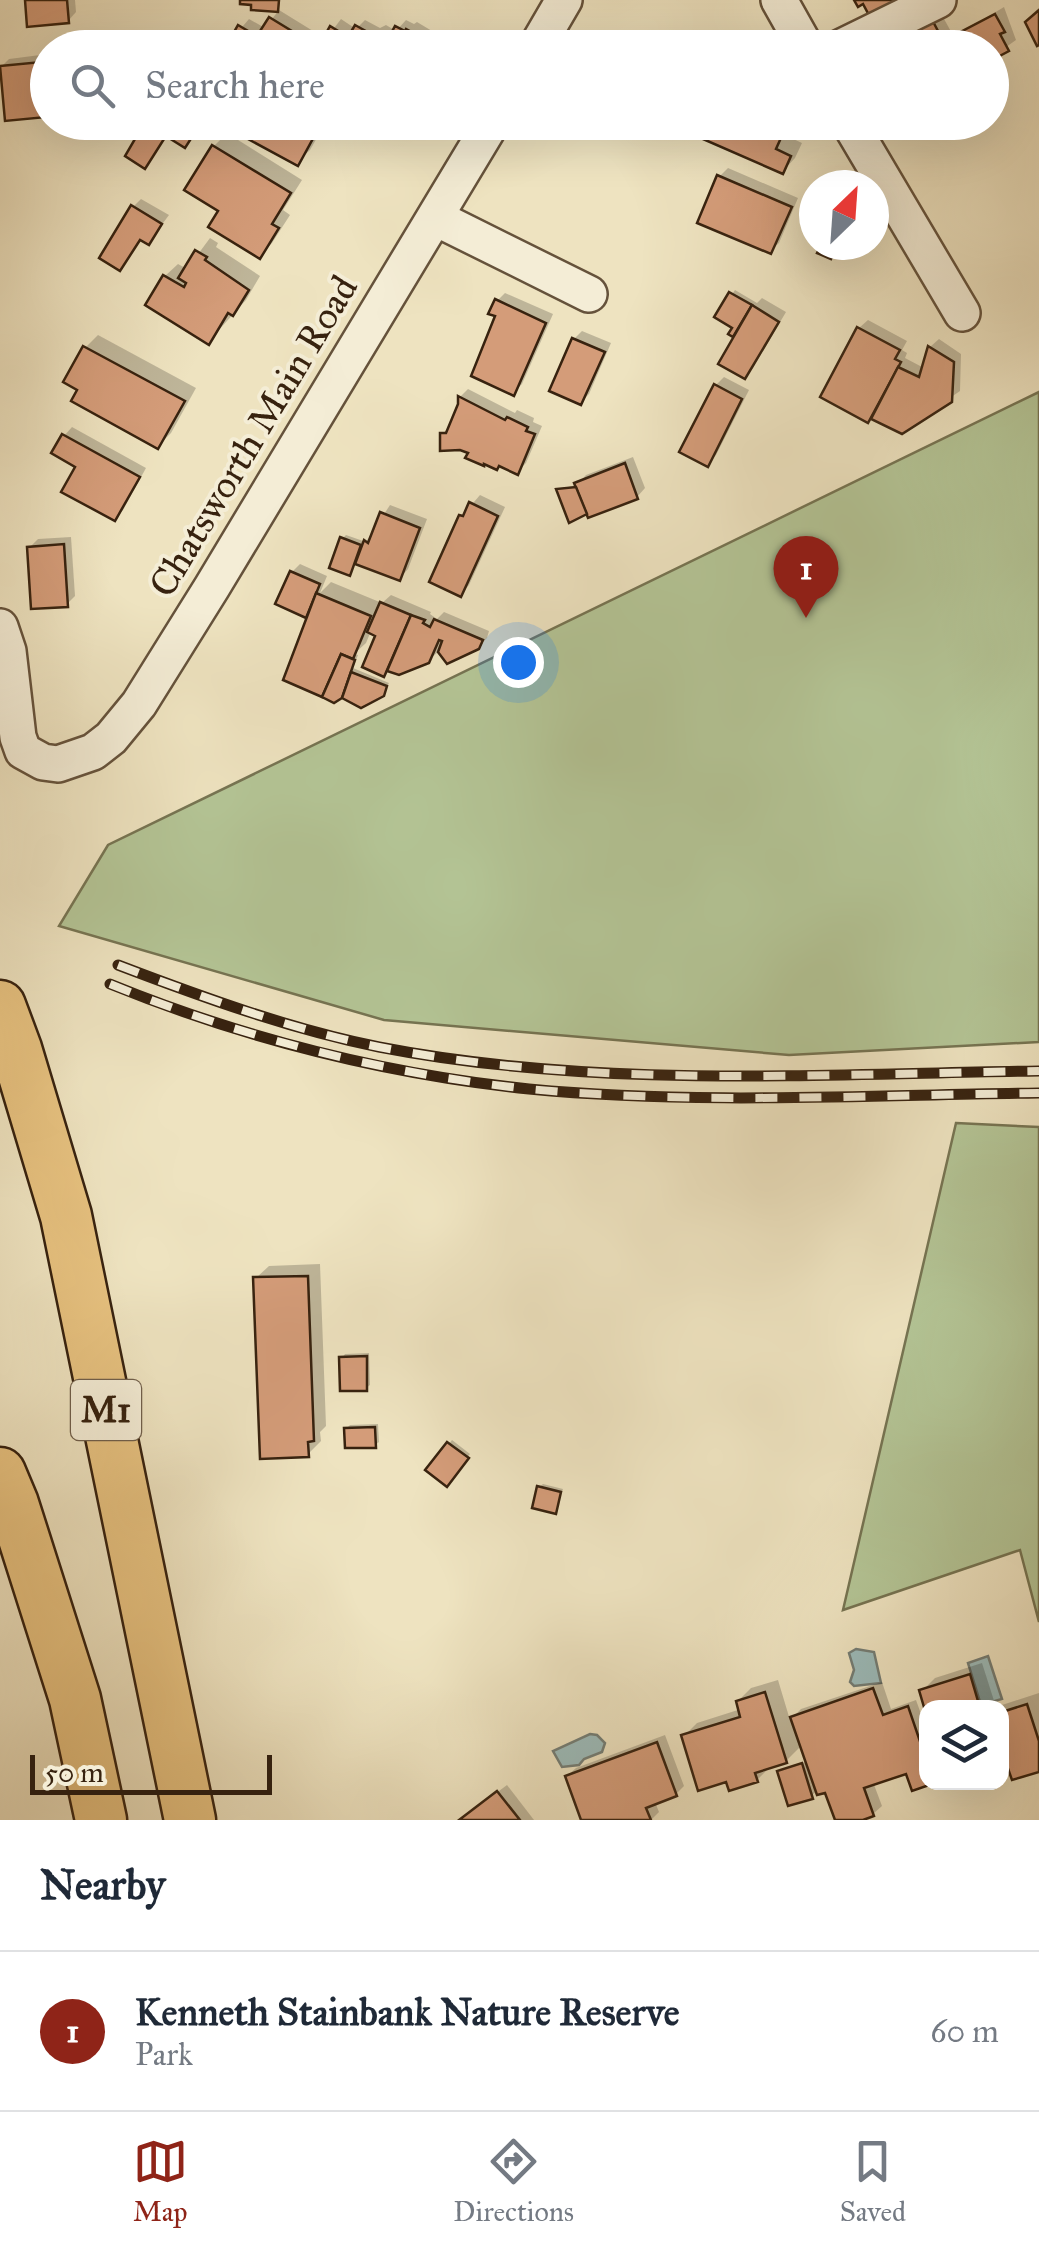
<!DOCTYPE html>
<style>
body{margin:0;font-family:"IM FELL Great Primer",serif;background:#f6f6f7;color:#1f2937}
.controls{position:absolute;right:30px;bottom:30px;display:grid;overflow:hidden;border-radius:20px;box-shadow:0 10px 40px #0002}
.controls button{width:90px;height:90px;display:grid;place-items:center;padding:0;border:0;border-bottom:2px solid #e0e1e3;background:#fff;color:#1f2937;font:50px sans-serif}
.compass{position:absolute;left:799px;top:170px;width:90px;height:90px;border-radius:50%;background:#fff;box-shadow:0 10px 40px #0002;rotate:25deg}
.scale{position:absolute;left:30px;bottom:25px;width:242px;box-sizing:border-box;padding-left:10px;border:5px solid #37220f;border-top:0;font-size:28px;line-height:35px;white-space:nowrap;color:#37220f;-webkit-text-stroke:8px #f4edd6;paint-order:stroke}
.you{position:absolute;left:518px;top:662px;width:35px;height:35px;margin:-25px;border:8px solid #fff;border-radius:50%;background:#1a73e8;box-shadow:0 0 0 15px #1a73e833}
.badge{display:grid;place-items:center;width:65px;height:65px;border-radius:50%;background:#8f2418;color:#fff;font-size:32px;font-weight:700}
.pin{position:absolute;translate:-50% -82px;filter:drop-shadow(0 2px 5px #0008)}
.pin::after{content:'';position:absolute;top:52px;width:35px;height:30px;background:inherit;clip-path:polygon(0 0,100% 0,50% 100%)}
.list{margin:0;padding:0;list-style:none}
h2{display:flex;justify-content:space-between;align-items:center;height:130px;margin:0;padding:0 40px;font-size:42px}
h2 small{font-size:32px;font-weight:400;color:#747a83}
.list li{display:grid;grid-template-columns:65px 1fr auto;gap:30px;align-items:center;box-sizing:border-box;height:160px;padding:0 40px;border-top:2px solid #e0e1e3}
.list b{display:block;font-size:38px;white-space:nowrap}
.list p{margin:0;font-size:32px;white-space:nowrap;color:#747a83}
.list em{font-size:32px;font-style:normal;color:#747a83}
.icon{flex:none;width:55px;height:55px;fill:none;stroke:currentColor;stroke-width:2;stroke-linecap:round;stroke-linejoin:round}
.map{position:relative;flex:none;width:1039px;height:1820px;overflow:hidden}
.search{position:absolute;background:#fff;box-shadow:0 10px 40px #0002;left:30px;right:30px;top:30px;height:110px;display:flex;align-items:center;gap:25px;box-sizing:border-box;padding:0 35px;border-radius:55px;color:#747a83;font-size:38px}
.sheet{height:290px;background:#fff}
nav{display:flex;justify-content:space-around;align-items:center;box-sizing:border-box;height:140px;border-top:2px solid #e0e1e3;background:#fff;font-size:28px;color:#747a83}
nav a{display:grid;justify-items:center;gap:5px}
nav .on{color:#8f2418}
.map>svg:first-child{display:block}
.green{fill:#b4c596;stroke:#767452;stroke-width:2.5}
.water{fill:#9cbcbb;stroke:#747e76;stroke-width:2.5}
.shadow{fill:#0003}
.building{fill:#d49c79;stroke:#37220f;stroke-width:2.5}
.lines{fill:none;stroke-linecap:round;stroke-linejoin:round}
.minor-casing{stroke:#65523b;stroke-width:40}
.highway-casing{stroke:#37220f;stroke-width:55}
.minor{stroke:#f4edd6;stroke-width:35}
.highway{stroke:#e7c280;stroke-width:50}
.rail-casing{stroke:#37220f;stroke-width:11}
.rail{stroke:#f4edd6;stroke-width:8;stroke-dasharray:22;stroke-linecap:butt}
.labels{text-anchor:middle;stroke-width:8;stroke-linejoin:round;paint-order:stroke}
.shield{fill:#f4edd6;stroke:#705f4b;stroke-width:2.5}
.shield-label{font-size:35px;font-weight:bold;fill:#37220f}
.street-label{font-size:38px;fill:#37220f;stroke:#f4edd6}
</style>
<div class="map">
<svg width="1039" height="1820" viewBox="0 0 1039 1820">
<rect width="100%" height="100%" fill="#eee3c0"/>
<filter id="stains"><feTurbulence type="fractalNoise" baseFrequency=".002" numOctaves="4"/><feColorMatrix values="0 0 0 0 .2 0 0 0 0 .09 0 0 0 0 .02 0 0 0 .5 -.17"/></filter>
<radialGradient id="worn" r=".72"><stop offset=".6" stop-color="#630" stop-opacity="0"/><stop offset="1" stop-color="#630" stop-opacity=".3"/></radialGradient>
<g class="green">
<path d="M1039,392V1042L789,1055L384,1020L59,926L108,845Z"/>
<path d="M956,1123L1039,1127V1622L1020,1550L843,1610Z"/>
</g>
<g class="water">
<path d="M856,1649L874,1652L881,1683L854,1686L850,1682L854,1670L849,1653Z"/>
<path d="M988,1656L1002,1699L981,1705L968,1663Z"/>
<path d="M590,1734L597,1735L605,1743L602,1752L584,1759L579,1765L562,1767L553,1751Z"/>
</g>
<g class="shadow">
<path d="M27,0H75L76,12L68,21Z"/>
<path d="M1004,7L1016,40L992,57V48H897L938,8L954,37Z"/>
<path d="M279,10L326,39L341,19L356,29L365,20L380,28L386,25L396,31L406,20L414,24L417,22L437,34L428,48H293L270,34L262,48H224L249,19L265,28Z"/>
<path d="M705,38L728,48H696Z"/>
<path d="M48,54V112L46,114L1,67L9,59Z"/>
<path d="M120,122H202L185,145L167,134L144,166L139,139Z"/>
<path d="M229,122H326L310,150L297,162Z"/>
<path d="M670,122H790L787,136L802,143L795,158L783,171Z"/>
<path d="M227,133L302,180L283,210L290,215L272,243L259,256L221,210L188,189L214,146Z"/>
<path d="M728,168L798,198L779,243L770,251L720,176Z"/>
<path d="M141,199L169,215L149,242L141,238L120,268L133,207Z"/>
<path d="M210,238L218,243L216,247L260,276L246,300L208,342L165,276L178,264L187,269Z"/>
<path d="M735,290L757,303L762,298L786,312L753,368L745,376L740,326L733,334L735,327L717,316Z"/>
<path d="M505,293L553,314L522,384L513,393L498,314L497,301Z"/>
<path d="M868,320L907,341L902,350L907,353L905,358L924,368L930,347L939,339L961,354L960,391L902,431L824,396L859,328Z"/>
<path d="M582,331L611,343L589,394L581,402L574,339Z"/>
<path d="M98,335L196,388L171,433L158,446L80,389L85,348Z"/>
<path d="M724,377L749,390L716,455L707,464L716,385Z"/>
<path d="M468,389L515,413L517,410L534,418L533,422L542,426L526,463L517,472L471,452L442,434L451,426L460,397Z"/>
<path d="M72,427L146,468L123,510L115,518L78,466L64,436Z"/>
<path d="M633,457L645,488L637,497L559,489L577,485L586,475Z"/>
<path d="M480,495L505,507L469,585L461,594V517Z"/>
<path d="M390,505L427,519L408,569L400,578L356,561L349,573L343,538L346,535L366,542Z"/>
<path d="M71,537L75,596L67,604L29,548L38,539Z"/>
<path d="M300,564L327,576L320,593L331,582L382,603L391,595L431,612L430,614L437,619L444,612L489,631L487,638L478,647L440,650L428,661L389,669L384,674L378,635L371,631L366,643L354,654L358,655L353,668L389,683L383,694L361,705L342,695L314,606L305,615L292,572Z"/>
<path d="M320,1264L326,1426L320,1432L321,1441L308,1454L256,1278L269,1266Z"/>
<path d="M369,1353L370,1385L366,1388L342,1358L345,1354Z"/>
<path d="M378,1424L379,1442L375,1445L346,1429L350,1425Z"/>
<path d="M452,1440L470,1454L450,1480L449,1444Z"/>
<path d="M543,1484L563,1489L555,1512L539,1487Z"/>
<path d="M982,1663L996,1707L1039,1693V1769L1008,1760L1002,1762V1708H927L922,1691L935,1678Z"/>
<path d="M778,1680L790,1720L801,1709L882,1682L891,1709L916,1700L926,1728V1782L914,1788L908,1770L873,1782L882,1806L873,1814L856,1820H838L827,1789L818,1790L811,1796L780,1771L808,1761L802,1745L786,1761L770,1767L757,1780L727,1779L684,1736L697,1723L741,1709L738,1701L751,1688Z"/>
<path d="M665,1735L684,1786L676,1794L655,1802L659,1812L651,1820H584L567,1776L576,1768Z"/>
<path d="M507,1785L534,1820H460Z"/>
</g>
<g class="building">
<path d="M25,0H67L69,23L27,27Z"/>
<path d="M240,0H279L278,12L251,10V5L240,4Z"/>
<path d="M854,0H905L870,17L863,4L858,7Z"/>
<path d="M1039,10V45L1037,46L1025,22Z"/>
<path d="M929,14L947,48H894L888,36Z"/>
<path d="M995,14L1005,32L1000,34L1009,51L992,60V48H955L949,38Z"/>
<path d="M269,17L318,47V48H288L260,31Z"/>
<path d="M238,25L265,41L261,48H225Z"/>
<path d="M355,25L373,35L370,44L376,32L388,39L395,26L405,31L406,29L431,43L429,48H318L330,26L348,37Z"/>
<path d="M41,62L47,117L5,121L0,66Z"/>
<path d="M117,122H142L164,139L145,169L125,156L135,139L114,127Z"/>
<path d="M194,122L199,126L185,148L145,123Z"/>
<path d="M226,122H322L298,166L224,126Z"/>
<path d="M664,122H770L780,140L776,149L791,156L783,174Z"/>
<path d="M212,145L291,193L272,224L279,228L260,259L208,227L218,211L184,190Z"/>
<path d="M717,175L792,207L771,254L697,223Z"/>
<path d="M131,205L162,224L149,245L140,240L120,271L99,258Z"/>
<path d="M821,245H837L831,259L817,253Z"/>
<path d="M195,250L207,257L205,260L249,290L233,316L228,313L209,345L145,305L163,275L184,287L186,283L178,278Z"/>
<path d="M729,292L752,305L733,337L728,334L732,328L714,317Z"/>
<path d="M495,299L546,323L514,396L471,376L495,316L488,314Z"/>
<path d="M752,305L779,322L745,379L718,364Z"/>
<path d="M857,327L900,350L895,359L901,362L868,423L820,397Z"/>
<path d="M572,338L605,352L581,405L549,391Z"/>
<path d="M83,346L185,401L158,449L71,401L77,390L63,382Z"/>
<path d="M928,346L954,362L952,402L902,434L871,419L898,367L919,377Z"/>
<path d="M714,384L742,399L708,467L679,452Z"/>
<path d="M458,396L505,420L507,417L528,427L526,431L535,434L518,475L499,466L497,470L484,464V466L465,458L468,453L460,450L440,451V433H446L458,404Z"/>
<path d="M62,434L140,477L115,521L61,492L75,467L51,453Z"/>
<path d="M625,463L638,499L588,518L574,483Z"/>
<path d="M576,487L587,514L569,523L556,489Z"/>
<path d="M469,502L498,516L461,597L429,582L459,515L463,516Z"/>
<path d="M380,512L420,528L400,581L355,564L364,540L368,543Z"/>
<path d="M340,537L361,545L350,576L329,568Z"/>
<path d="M64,544L68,607L31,609L27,547Z"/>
<path d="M290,571L320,584L306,618L275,604Z"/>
<path d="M316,593L371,616L353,659L341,654L322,697L283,680Z"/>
<path d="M380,602L411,615L384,677L362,667L375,636L367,632Z"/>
<path d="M411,615L425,620L423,623L430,627L434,619L483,640L479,649L447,664L438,652L442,641L439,640L429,663L399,675L387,671Z"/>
<path d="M341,654L355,660L342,698L334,703L322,697Z"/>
<path d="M351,672L387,686L384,696L361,708L342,698Z"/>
<path d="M308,1276L314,1441L308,1442L309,1457L260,1459L253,1277Z"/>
<path d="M367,1356V1391H340L339,1357Z"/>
<path d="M375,1427L376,1448H345L344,1428Z"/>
<path d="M447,1442L469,1458L447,1487L425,1470Z"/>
<path d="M537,1486L561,1492L556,1514L532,1508Z"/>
<path d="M970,1674L980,1708H926V1714L919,1690Z"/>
<path d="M873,1688L883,1715L908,1706L926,1759V1782L935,1783L912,1791L906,1774L864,1788L874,1816L863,1820H835L825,1793L817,1795L790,1717Z"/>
<path d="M765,1692L787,1763L755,1773L758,1782L729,1791L726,1782L698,1791L681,1735L740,1717L736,1701Z"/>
<path d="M1027,1704L1039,1741V1772L1012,1780L1006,1763L1002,1765V1712Z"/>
<path d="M657,1742L677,1796L646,1808L651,1820H581L565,1776Z"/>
<path d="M802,1763L813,1799L788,1806L777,1771Z"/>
<path d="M497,1791L520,1820H459Z"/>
</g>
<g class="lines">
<g class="minor-casing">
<g id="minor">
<path d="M779,0L806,48"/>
<path d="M536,48L564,0"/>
<path d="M840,48L938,0"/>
<path d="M849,122L962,313"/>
<path d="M436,218L589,294"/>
<path d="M0,627L8,651L18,737L23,751L43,762L58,764L93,752L111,738L139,704L212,587L492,122"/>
</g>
</g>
<g class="highway-casing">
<g id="highway">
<path d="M0,1006L16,1049L66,1216L190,1820"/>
<path d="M0,1473L13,1504L75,1699L101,1820"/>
</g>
</g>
<use href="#minor" class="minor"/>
<use href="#highway" class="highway"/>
<g class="rail-casing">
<g id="rail">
<path d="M118,965C202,997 290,1029 379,1047C596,1089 819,1074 1039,1071"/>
<path d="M110,984C243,1038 386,1074 529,1089C698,1105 870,1095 1039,1093"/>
</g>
</g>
<use href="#rail" class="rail"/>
</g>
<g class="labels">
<rect class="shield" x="71" y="1380" width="70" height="60" rx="8"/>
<g class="shield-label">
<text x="106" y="1422">M1</text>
</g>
<g class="street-label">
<text transform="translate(253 436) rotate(-59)" y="13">Chatsworth Main Road</text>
</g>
</g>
<rect width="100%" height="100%" filter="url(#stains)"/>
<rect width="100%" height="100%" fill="url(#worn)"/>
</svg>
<div class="controls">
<button><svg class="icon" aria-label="layers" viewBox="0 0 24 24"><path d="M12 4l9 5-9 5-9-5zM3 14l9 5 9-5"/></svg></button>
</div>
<svg class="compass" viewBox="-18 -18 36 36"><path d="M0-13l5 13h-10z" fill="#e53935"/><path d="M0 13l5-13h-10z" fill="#747a83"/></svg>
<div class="scale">50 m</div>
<div class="you"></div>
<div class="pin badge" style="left:806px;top:618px">1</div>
<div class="search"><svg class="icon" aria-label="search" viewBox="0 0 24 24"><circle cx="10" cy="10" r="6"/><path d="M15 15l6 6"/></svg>Search here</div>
</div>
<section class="sheet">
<h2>Nearby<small></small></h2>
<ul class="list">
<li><span class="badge">1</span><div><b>Kenneth Stainbank Nature Reserve</b><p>Park</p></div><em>60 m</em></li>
</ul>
</section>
<nav>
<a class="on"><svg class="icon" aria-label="map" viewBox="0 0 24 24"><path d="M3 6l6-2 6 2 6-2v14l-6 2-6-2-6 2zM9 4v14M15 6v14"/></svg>Map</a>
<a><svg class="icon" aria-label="directions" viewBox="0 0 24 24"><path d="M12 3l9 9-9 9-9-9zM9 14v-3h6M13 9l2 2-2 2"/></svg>Directions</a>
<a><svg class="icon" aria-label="saved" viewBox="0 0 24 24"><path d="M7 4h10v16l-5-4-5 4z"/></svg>Saved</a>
</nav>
